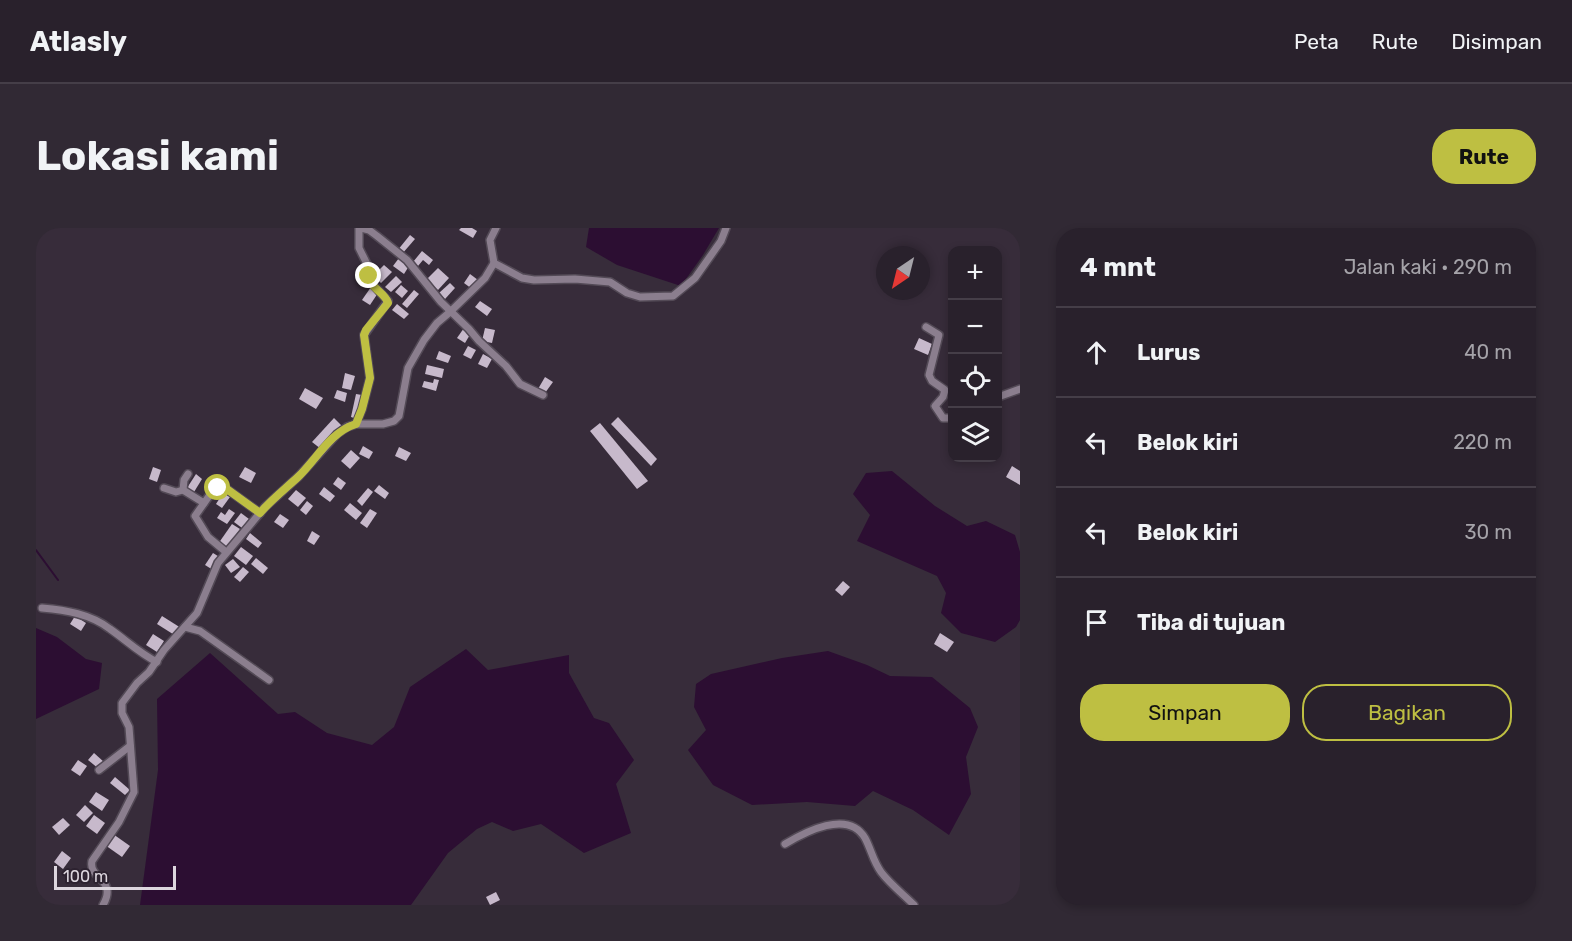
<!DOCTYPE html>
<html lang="id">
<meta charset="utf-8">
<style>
body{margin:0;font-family:Rubik,sans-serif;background:#312934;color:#f1f3f6}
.controls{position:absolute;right:18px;top:18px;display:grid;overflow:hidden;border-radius:12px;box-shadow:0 3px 9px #0003}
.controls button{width:54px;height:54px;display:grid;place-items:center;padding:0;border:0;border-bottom:2px solid #453e48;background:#29212c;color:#f1f3f6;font:30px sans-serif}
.compass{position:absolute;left:840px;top:18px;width:54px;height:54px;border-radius:50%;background:#29212c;box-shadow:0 3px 9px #0003;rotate:215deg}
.scale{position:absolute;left:18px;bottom:15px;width:122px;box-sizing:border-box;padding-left:6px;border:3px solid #ddd6de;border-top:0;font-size:16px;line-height:21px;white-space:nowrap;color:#ddd6de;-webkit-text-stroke:4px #2d2230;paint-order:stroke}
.stop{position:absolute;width:18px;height:18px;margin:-14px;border:4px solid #bebf42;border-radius:50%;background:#fff}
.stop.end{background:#bebf42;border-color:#fff;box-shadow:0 2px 6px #0008}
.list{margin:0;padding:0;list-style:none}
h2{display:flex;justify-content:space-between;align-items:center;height:78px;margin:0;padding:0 24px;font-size:26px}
h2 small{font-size:20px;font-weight:400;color:#a5a3a9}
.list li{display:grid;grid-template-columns:39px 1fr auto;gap:18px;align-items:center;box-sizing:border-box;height:90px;padding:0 24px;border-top:2px solid #453e48}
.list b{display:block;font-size:22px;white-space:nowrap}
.list em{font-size:20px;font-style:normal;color:#a5a3a9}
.actions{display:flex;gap:12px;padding:18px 24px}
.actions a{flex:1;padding:14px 0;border:2px solid #bebf42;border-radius:24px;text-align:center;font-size:21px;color:#bebf42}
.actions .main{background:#bebf42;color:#111}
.icon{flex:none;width:33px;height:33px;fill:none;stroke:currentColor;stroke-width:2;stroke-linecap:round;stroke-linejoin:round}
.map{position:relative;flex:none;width:984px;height:677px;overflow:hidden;border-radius:24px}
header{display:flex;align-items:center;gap:36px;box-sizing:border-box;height:84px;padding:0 30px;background:#29212c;border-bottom:2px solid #453e48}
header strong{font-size:28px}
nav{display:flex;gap:33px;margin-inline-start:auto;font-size:21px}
.intro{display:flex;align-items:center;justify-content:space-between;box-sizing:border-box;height:144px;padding:0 36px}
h1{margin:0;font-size:42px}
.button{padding:15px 27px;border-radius:24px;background:#bebf42;color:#111;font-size:21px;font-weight:700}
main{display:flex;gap:36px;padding:0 36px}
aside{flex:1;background:#29212c;border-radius:24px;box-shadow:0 3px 9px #0003}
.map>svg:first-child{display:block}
.water{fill:#2c0e32}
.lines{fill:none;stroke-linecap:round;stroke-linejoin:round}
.stream{stroke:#2c0e32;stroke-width:2}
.building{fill:#c7b9cb}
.street-casing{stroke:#534a56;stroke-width:10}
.street{stroke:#8b7e8e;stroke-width:7}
.route{stroke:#bebf42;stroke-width:8}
</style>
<header>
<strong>Atlasly</strong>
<nav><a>Peta</a><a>Rute</a><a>Disimpan</a></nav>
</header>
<div class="intro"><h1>Lokasi kami</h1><a class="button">Rute</a></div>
<main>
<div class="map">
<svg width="984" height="677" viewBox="0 0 984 677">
<rect width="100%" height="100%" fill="#372c3a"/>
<g class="water">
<path d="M553,0H683L667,27L645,58L581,37L550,19Z"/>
<path d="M856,243L899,278L931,298L950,293L979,307L984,324V392L980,399L959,414L925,405L905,385L910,365L901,348L821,313L834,287L817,266L830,245Z"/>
<path d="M0,400L21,409L50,431L66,435L63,461L0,491Z"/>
<path d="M430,421L452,442L533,427V445L558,490L573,495L598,532L580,556L595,605L548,625L505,596L477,603L456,594L441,601L412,625L375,677H104L122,542L121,471L174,425L242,486L259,484L291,505L336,517L358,499L374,459Z"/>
<path d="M792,423L831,437L854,448L896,449L934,480L942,499L930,529L935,566L913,607L877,582L837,563L819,578L771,574L716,577L677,557L652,522L670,502L658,479L660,456L675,446L746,430Z"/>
</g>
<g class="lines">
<path class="stream" d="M0,322L22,352"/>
</g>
<g class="building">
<path d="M425,0H436L441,3L437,10L423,2Z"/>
<path d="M374,7L379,11L366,26L361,23Z"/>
<path d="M386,23L397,32L393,37L387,32L382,38L377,34Z"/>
<path d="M363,30L373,38L368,46L357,38Z"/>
<path d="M348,37L356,44L345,55L337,48Z"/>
<path d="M402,40L413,50L402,62L390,52Z"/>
<path d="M434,46L442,52L436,61L428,55Z"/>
<path d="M360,48L366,54L355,64L349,59Z"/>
<path d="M414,55L419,60L409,71L403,65Z"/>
<path d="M365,57L372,63L366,70L359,64Z"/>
<path d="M335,59L342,65L334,77L326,72Z"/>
<path d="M378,62L383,66L371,80L366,76Z"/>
<path d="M444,73L456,81L451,88L439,79Z"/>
<path d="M361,76L373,86L368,91L356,82Z"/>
<path d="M428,100L435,105L429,115L421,110Z"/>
<path d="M449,100L459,102L456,115L446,113Z"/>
<path d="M883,110L896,116L892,127L878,121Z"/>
<path d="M432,118L440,122L435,131L427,127Z"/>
<path d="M403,123L415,128L412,135L400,131Z"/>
<path d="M447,126L456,131L451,140L442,136Z"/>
<path d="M391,137L408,141L406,150L389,146Z"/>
<path d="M309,145L319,148L315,162L306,160Z"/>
<path d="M509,149L517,154L509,165L502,161Z"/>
<path d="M398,151L403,152L400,163L386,159L388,153L397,155Z"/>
<path d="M269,160L287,170L280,181L263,171Z"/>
<path d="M301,162L311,165L309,174L298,170Z"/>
<path d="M320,166L326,167L321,191L315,189Z"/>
<path d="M582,189L621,231L615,238L575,196Z"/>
<path d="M298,190L306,198L285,221L276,214Z"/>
<path d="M564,195L612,253L601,261L554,203Z"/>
<path d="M327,218L337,224L333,231L323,226Z"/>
<path d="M363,219L375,225L370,233L359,228Z"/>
<path d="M315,222L324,230L314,241L305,233Z"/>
<path d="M976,238L984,243V257L970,249Z"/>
<path d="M117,239L125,242L121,254L113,251Z"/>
<path d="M209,239L220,245L215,255L203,249Z"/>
<path d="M160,246L166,251L158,264L151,260Z"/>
<path d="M302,249L310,255L305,262L297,256Z"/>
<path d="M343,257L353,265L349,271L338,263Z"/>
<path d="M288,259L299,268L294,274L283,266Z"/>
<path d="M332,260L337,264L326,278L321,273Z"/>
<path d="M260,262L270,270L262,279L252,271Z"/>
<path d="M187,265L194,269L186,280L180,276Z"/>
<path d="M271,273L277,278L270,287L264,282Z"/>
<path d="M314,275L326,285L320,292L308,282Z"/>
<path d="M193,281L199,285L191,296L181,290L185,284L189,287Z"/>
<path d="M334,281L341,285L331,300L324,295Z"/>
<path d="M205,285L213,291L206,300L198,294Z"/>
<path d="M244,286L253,292L247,300L238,294Z"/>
<path d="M196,296L204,301L190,322L182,316Z"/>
<path d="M276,303L284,308L278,317L271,313Z"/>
<path d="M214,305L226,315L222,320L210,311Z"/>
<path d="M205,319L217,328L210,337L198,328Z"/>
<path d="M177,325L185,330L177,342L169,337Z"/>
<path d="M220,330L232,340L227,346L215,336Z"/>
<path d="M197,331L204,339L195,345L189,337Z"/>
<path d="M207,339L213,344L204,354L198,349Z"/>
<path d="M807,353L814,359L806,368L799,362Z"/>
<path d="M39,388L50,395L45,403L34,396Z"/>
<path d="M126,388L145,400L140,408L121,396Z"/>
<path d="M904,405L918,414L911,424L898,416Z"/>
<path d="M117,406L128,413L121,424L110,417Z"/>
<path d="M58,525L68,534L63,541L52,532Z"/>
<path d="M42,532L51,538L44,548L35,542Z"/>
<path d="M79,549L94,562L89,567L74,555Z"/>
<path d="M60,564L73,572L66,583L53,574Z"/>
<path d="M49,577L57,585L48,594L40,587Z"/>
<path d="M58,587L69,595L61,606L50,598Z"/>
<path d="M27,590L34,597L23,607L16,599Z"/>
<path d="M77,606L94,618L86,629L69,617Z"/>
<path d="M26,623L35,630L27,641L18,634Z"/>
<path d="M460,664L464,672L454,677L450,669Z"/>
</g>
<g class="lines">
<g class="street-casing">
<g id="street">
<path d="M325,0L333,2L341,8L371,32L405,74L433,101L443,113L470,138L484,156L507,167"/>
<path d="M460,0L454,12L458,35L486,50L498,52L539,51L574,54L591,65L604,69L637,68L659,50L685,13L690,0"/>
<path d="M890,99L903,107L893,147L896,153L909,162L907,169L899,178L907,190H916"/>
<path d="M962,169L984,161"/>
<path d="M320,196L326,181L334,150L328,107L352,73L333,52L332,38L323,20V0"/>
<path d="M152,246L148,252L147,262L168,275"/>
<path d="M128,260L140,264L147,262"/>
<path d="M190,324L172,309L159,288L178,261L188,259L224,285"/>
<path d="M6,380C29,382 55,386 74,401C90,412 103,425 121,434"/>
<path d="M149,399L164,403L233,452"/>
<path d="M63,542L94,518"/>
<path d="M749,616C769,604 812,581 829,610C835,621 837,633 845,644C854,656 867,666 878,677"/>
<path d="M67,677C82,651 52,651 56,633L83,594L98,564L93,499L86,485V475L101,455L113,444L128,422L161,385L182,335L229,279L263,248L301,206L311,199L320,196H347L358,193L363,188L372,140L388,112L401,95L414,84L449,50L458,35"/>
</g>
</g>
<use href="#street" class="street"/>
</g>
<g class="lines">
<path class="route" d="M182,260L188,259L224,285C235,272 249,261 262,249C280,232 294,204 320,196L326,181L334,150L328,107L330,102L352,75C349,64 334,61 333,48"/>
</g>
</svg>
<div class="controls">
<button>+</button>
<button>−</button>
<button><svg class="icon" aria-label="locate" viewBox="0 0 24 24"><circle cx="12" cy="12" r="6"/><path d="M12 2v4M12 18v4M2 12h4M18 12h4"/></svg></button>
<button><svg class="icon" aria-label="layers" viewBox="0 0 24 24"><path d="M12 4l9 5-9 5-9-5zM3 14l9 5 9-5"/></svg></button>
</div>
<svg class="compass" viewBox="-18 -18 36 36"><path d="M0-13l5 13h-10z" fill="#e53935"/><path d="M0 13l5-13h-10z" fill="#a5a3a9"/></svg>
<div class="scale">100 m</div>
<div class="stop" style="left:182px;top:260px"></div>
<div class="stop end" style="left:333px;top:48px"></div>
</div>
<aside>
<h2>4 mnt<small>Jalan kaki · 290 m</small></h2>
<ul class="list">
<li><svg class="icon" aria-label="ahead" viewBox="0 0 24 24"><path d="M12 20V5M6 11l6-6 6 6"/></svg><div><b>Lurus</b></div><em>40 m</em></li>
<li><svg class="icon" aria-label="left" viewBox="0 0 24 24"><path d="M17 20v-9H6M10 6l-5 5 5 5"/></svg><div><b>Belok kiri</b></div><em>220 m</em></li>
<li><svg class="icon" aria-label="left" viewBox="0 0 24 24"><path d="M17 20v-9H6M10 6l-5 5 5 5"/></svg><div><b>Belok kiri</b></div><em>30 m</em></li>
<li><svg class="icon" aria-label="arrive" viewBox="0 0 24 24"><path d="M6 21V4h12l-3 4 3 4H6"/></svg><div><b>Tiba di tujuan</b></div></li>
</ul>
<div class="actions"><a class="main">Simpan</a><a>Bagikan</a></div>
</aside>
</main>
